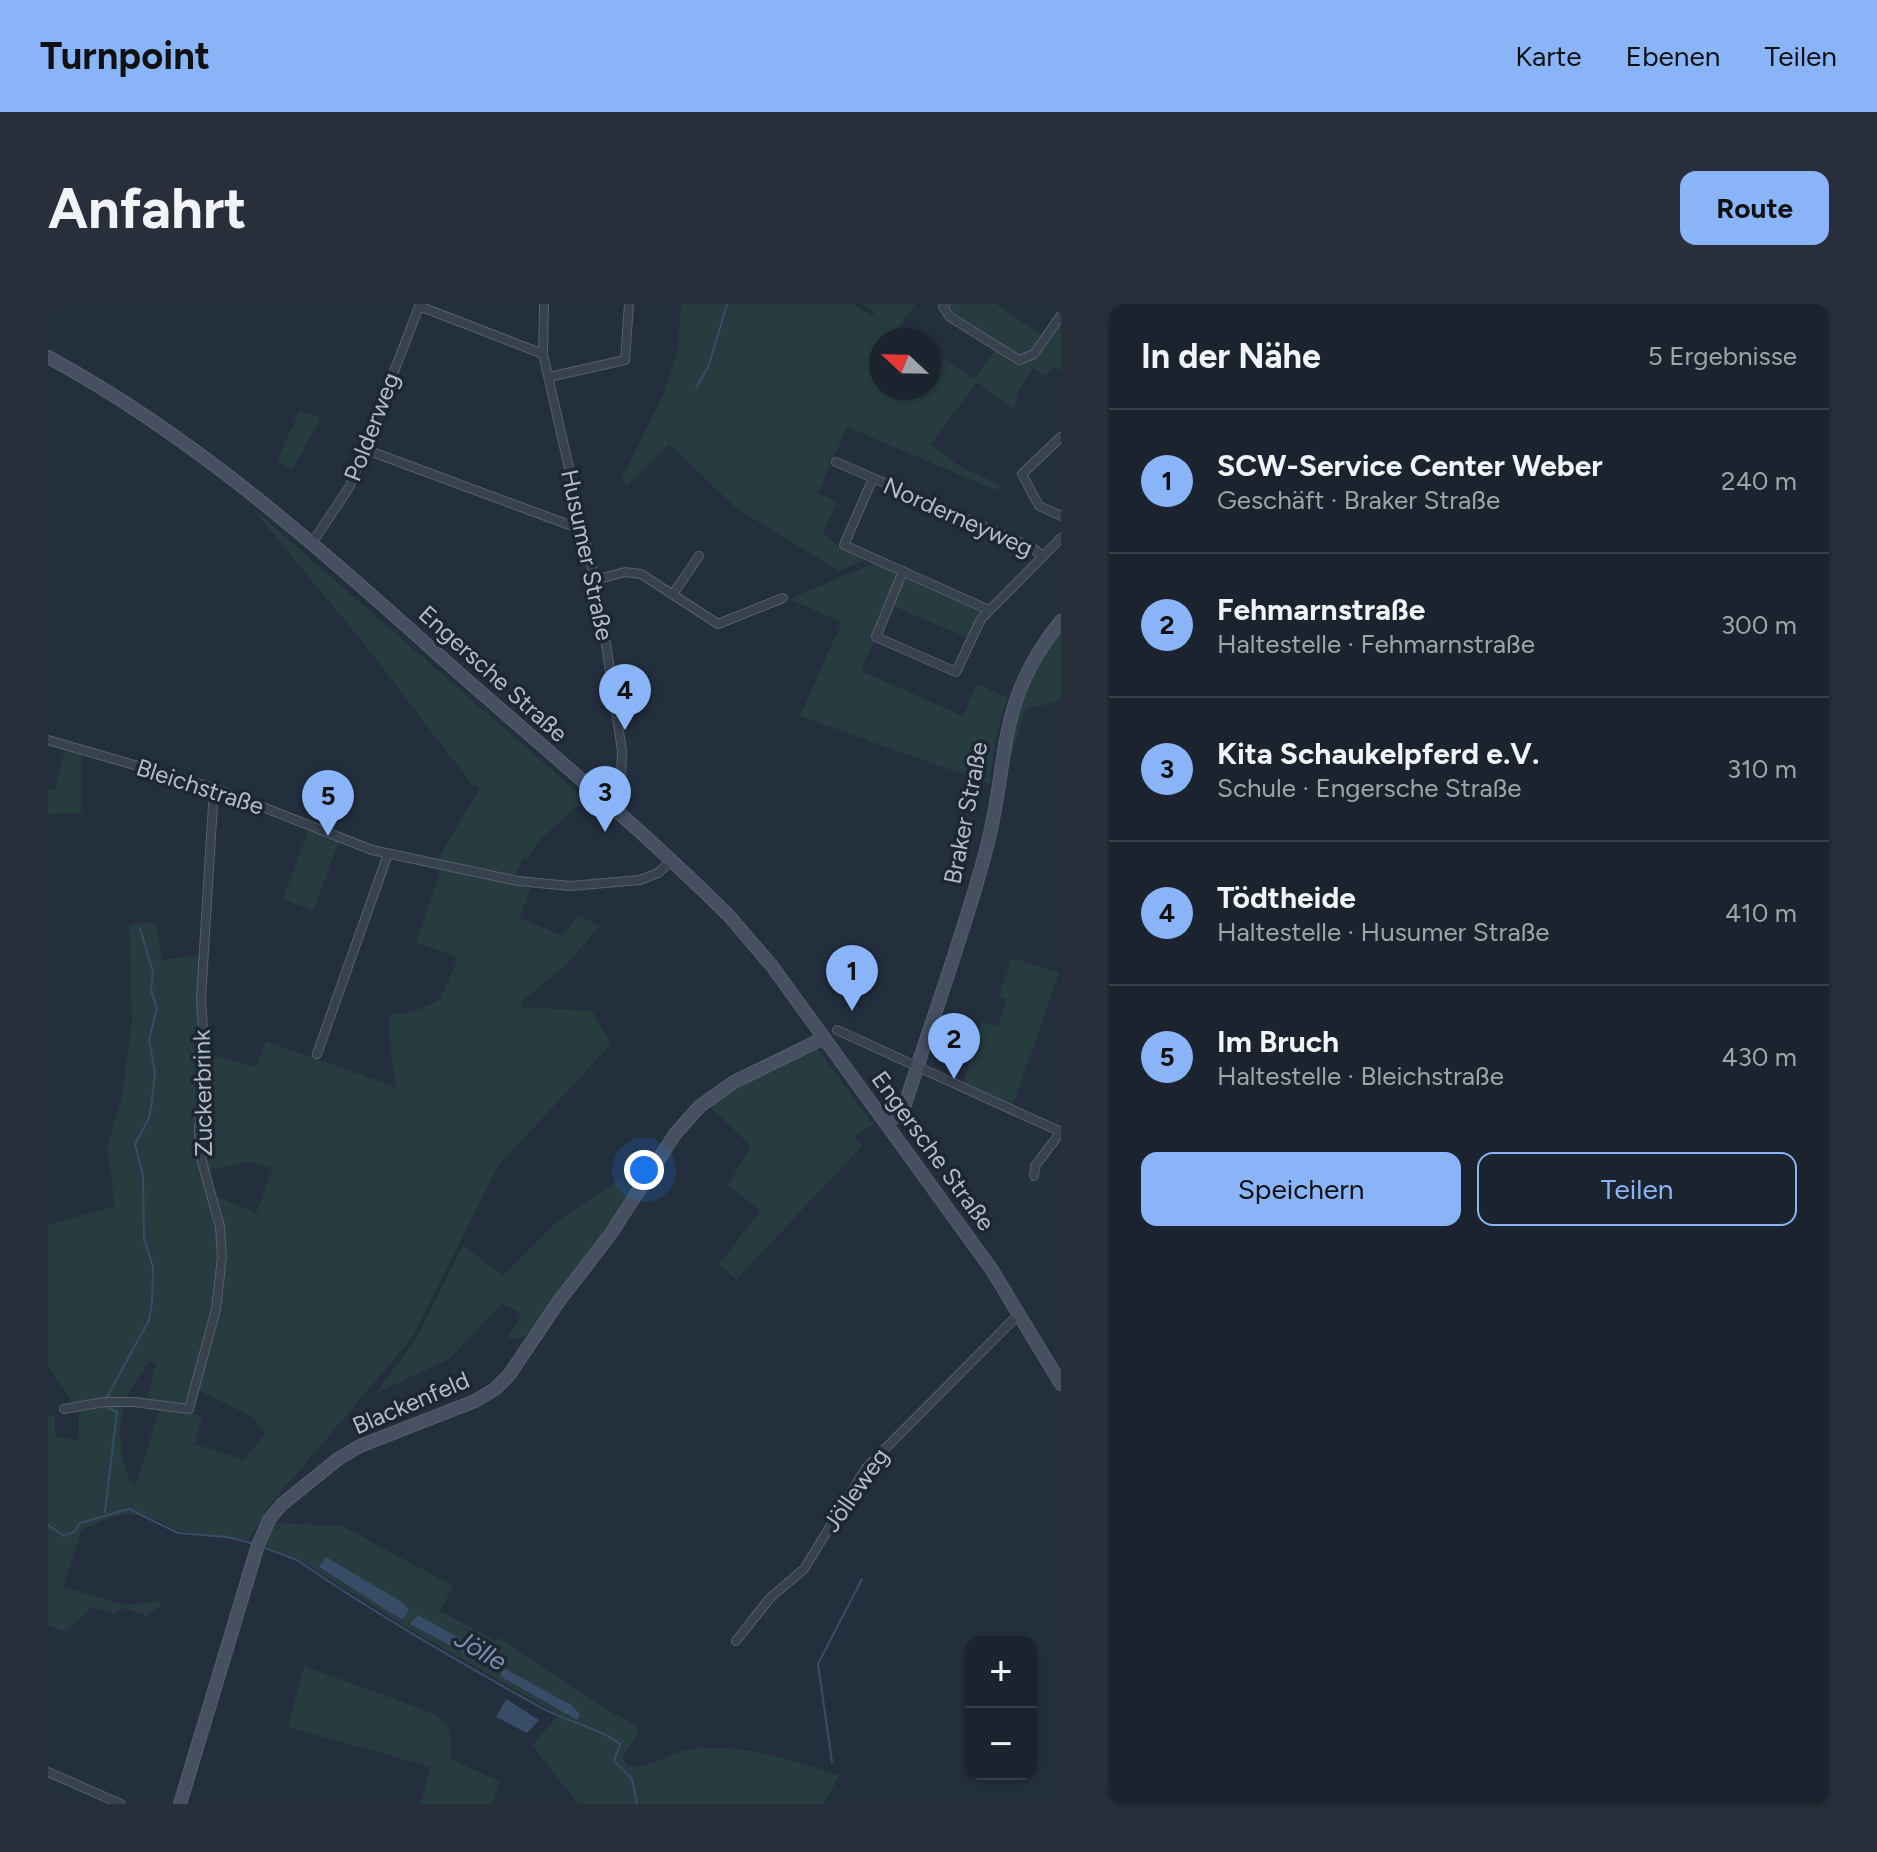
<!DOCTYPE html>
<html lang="de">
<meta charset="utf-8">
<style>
body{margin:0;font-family:Figtree,sans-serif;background:#282f3a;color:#f1f3f6}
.controls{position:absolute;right:24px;bottom:24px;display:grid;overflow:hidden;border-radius:16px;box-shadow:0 2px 6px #0004}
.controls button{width:72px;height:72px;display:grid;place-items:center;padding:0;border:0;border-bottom:2px solid #39404a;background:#1b232e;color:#f1f3f6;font:40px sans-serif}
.compass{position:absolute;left:821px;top:24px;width:72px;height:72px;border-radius:50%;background:#1b232e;box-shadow:0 2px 6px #0004;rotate:292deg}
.you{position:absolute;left:596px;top:866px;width:28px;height:28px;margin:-20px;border:6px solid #fff;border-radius:50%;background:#1a73e8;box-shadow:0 0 0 12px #1a73e833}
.badge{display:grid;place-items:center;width:52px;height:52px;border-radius:50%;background:#8ab4f8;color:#111;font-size:26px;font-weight:700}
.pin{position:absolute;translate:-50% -66px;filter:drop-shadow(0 2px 4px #0008)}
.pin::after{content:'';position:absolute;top:42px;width:28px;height:24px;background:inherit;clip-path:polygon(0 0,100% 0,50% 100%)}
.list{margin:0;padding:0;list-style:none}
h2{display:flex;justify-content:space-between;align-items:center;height:104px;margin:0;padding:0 32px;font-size:34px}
h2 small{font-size:26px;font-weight:400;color:#a0a4aa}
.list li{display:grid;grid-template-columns:52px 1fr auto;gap:24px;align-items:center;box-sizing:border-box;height:144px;padding:0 32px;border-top:2px solid #39404a}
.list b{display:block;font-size:30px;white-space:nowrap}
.list p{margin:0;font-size:26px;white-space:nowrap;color:#a0a4aa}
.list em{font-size:26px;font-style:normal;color:#a0a4aa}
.actions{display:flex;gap:16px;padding:24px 32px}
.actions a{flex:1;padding:18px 0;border:2px solid #8ab4f8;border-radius:16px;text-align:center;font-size:28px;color:#8ab4f8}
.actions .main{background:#8ab4f8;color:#111}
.map{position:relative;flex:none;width:1013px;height:1500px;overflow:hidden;border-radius:16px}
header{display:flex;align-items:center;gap:48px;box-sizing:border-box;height:112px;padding:0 40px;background:#8ab4f8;color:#111}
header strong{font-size:38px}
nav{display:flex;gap:44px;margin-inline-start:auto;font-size:28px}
.intro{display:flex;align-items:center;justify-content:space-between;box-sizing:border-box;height:192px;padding:0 48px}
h1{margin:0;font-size:56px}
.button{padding:20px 36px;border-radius:16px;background:#8ab4f8;color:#111;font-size:28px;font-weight:700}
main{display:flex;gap:48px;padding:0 48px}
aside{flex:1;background:#1b232e;border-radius:16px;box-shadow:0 2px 6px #0004}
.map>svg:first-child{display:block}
.green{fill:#263c3f;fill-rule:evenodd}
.water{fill:#394c67}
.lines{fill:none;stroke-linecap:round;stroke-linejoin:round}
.stream{stroke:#394c67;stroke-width:2}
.street-casing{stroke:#565f6c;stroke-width:10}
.secondary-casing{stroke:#565f6c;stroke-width:14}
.street{stroke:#38414e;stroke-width:8}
.secondary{stroke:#465061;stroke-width:12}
.labels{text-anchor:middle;stroke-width:7;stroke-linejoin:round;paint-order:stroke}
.street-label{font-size:24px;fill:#b4bcc9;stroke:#1d2633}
.water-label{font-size:26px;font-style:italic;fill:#7c92b1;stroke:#1d2633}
</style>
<header>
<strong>Turnpoint</strong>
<nav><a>Karte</a><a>Ebenen</a><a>Teilen</a></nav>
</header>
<div class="intro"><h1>Anfahrt</h1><a class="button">Route</a></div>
<main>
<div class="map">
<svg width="1013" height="1500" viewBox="0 0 1013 1500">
<rect width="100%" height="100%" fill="#242f3e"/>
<g class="green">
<path d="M633,0H804L824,12L827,8L813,0H867L851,23L869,36H833V84H881V44L926,75L947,47L963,58L981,57L1013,16V67L1005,63L998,72L985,64L969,90L967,106L929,78L883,140L908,160L954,182L947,186L799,123L770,189L789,198L775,229L794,245L819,255L791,267L688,204L621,140L578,183L574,174L616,89L630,46Z"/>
<path d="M903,0H948L994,31L979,51H966L904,8Z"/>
<path d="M251,108L273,113L244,166L229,157Z"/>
<path d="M203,203L537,495L494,534L479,555L475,554L467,571L389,557L432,484L429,480L425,482L318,342Z"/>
<path d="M827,259L846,267L848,274L822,335L826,337L813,367L915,412L929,380L959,393L947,437L942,480L752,412L794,318L741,295Z"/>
<path d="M859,273L933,304V311L920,334L843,301Z"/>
<path d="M1013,326V397L978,405L963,452L958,445C968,400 986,362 1013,326Z"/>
<path d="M17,445L34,450L33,509L0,510V484L7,486Z"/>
<path d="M261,525L291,537L265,607L235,595Z"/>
<path d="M393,565L483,584L471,613L514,632L530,611L552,622L519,660L474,697V703L544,707L563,740L450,862L364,1034L221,1202L200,1237C177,1231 155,1231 133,1227C124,1226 118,1220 110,1216C85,1204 56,1213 33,1227L15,1283L76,1301L112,1297L113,1302L98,1312L76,1304L66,1310L44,1303L17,1328L0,1321V1113L7,1111V1132L31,1137V1108L0,1062V921L67,902L59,843L74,792L84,717L81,621L107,618L114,656L155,650L154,743L162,750L208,763L218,737L348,783L341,732L342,710L364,708L392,696L410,654L368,638ZM202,858L225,864L208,909L165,891L160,866ZM102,1057L108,1059L99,1096L112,1105L87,1183C69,1164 69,1113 80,1090C86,1078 95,1067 102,1057ZM150,1086L203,1112L217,1129L196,1156L146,1140L154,1113L141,1109Z"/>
<path d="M964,654L1011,669L965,801L915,779L934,718L949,723L959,696L951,693Z"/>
<path d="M768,743L825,820L806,833L814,842L688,976L671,960L712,907L680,881L703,842L660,801L670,792Z"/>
<path d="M569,877L586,885L559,927L479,1031L468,1036L460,1033L472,1013L471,1008L454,1000L401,1055L327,1090L367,1036L415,942L455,972L512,915Z"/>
<path d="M230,1219L294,1222L405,1282L392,1307L448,1337L450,1333L566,1410C605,1426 588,1427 575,1454L580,1462C600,1465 625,1447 646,1445C694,1439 745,1456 791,1472L776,1500H530L484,1441L511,1411L355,1321L249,1254L217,1242L223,1222Z"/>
<path d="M256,1362L387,1410C405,1423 405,1434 402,1455L451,1477L445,1500H372L383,1463L240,1423Z"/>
</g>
<g class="water">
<path d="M278,1253L354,1298L361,1306L357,1313L353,1315L271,1263Z"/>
<path d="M370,1311L445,1353L443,1363L362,1320Z"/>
<path d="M456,1364L523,1401L532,1410L529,1416L452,1372Z"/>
<path d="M458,1395L491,1416L479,1429L448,1413Z"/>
</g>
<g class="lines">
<g class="stream">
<path d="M648,84L661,61L679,0"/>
<path d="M58,1095L101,1016L104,999L105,963L96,934L95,872L87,840L101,814L104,796L107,768L101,736L109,704L103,687L105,668L92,624"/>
<path d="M56,1102L69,1108L57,1208"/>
<path d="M0,1221L16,1232L26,1228L32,1219L81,1205L130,1229L179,1233L203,1239"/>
<path d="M217,1244L249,1256C326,1309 408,1356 490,1402C514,1416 554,1425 572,1440L566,1457L584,1475L589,1500"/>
<path d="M784,1458L770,1360L814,1275"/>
</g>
<g class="street-casing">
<g id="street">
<path d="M496,0L495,50L552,300L574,447L573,475L557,498"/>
<path d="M898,0L895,3L902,13L971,56L986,50L1013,11"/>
<path d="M371,2L495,50"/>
<path d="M501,73L577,56L581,0"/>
<path d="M1013,133L974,170L991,202L1013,212"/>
<path d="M316,145L535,226"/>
<path d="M788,158L825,174"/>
<path d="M264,239L302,182L372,0"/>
<path d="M855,267L828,333L908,368L933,315L1013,234"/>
<path d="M547,276L577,268L593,270L670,320L735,294"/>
<path d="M625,290L651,252"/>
<path d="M941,306L796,241L825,174L985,244L994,252"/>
<path d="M0,436L166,484L324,546L470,577L522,582L592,576L610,569L623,557"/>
<path d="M789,726L1013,828"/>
<path d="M269,750L340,550"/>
<path d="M986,872L987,862L1013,828"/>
<path d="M16,1105L56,1098H86L141,1105L168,1005L174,953L172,923L153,854L151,825L158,770L153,695L166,484"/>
<path d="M688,1337L722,1294L756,1265L818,1164L972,1009"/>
<path d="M0,1468L73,1500"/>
</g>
</g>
<g class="secondary-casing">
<g id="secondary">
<path d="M0,53C155,137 282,254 412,370C503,450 597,528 682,613L724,662L944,966L1013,1080"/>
<path d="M839,820L856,804C882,720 914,636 937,550C963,456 945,401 1013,317"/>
<path d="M132,1500L210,1241L221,1216L233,1201L290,1155L312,1142L427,1097L447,1085L461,1071L511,997L562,931L627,830L652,802L686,778L776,734"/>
</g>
</g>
<use href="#street" class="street"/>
<use href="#secondary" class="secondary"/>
</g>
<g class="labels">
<g class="street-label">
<text transform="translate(324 123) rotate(-69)" y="8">Polderweg</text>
<text transform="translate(910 213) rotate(24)" y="8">Norderneyweg</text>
<text transform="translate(539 251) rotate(78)" y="8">Husumer Straße</text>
<text transform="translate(445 370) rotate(42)" y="8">Engersche Straße</text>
<text transform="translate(152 483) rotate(18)" y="8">Bleichstraße</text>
<text transform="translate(918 509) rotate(-79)" y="8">Braker Straße</text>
<text transform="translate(155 789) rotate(-91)" y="8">Zuckerbrink</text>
<text transform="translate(885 847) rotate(54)" y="8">Engersche Straße</text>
<text transform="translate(363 1099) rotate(-23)" y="8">Blackenfeld</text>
<text transform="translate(808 1186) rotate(-55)" y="8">Jölleweg</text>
</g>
<g class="water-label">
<text transform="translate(433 1346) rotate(31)" y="9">Jölle</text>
</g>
</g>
</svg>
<div class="controls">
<button>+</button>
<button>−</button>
</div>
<svg class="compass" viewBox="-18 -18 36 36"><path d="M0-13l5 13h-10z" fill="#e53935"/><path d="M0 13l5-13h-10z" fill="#a0a4aa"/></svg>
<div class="you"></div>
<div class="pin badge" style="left:804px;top:707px">1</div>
<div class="pin badge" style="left:906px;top:775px">2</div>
<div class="pin badge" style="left:557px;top:528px">3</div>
<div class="pin badge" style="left:577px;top:426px">4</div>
<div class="pin badge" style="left:280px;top:532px">5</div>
</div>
<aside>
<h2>In der Nähe<small>5 Ergebnisse</small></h2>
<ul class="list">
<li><span class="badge">1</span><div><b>SCW-Service Center Weber</b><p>Geschäft · Braker Straße</p></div><em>240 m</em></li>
<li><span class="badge">2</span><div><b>Fehmarnstraße</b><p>Haltestelle · Fehmarnstraße</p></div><em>300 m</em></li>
<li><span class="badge">3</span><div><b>Kita Schaukelpferd e.V.</b><p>Schule · Engersche Straße</p></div><em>310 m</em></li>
<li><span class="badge">4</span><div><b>Tödtheide</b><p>Haltestelle · Husumer Straße</p></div><em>410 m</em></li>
<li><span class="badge">5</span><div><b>Im Bruch</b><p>Haltestelle · Bleichstraße</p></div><em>430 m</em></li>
</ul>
<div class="actions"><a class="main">Speichern</a><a>Teilen</a></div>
</aside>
</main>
